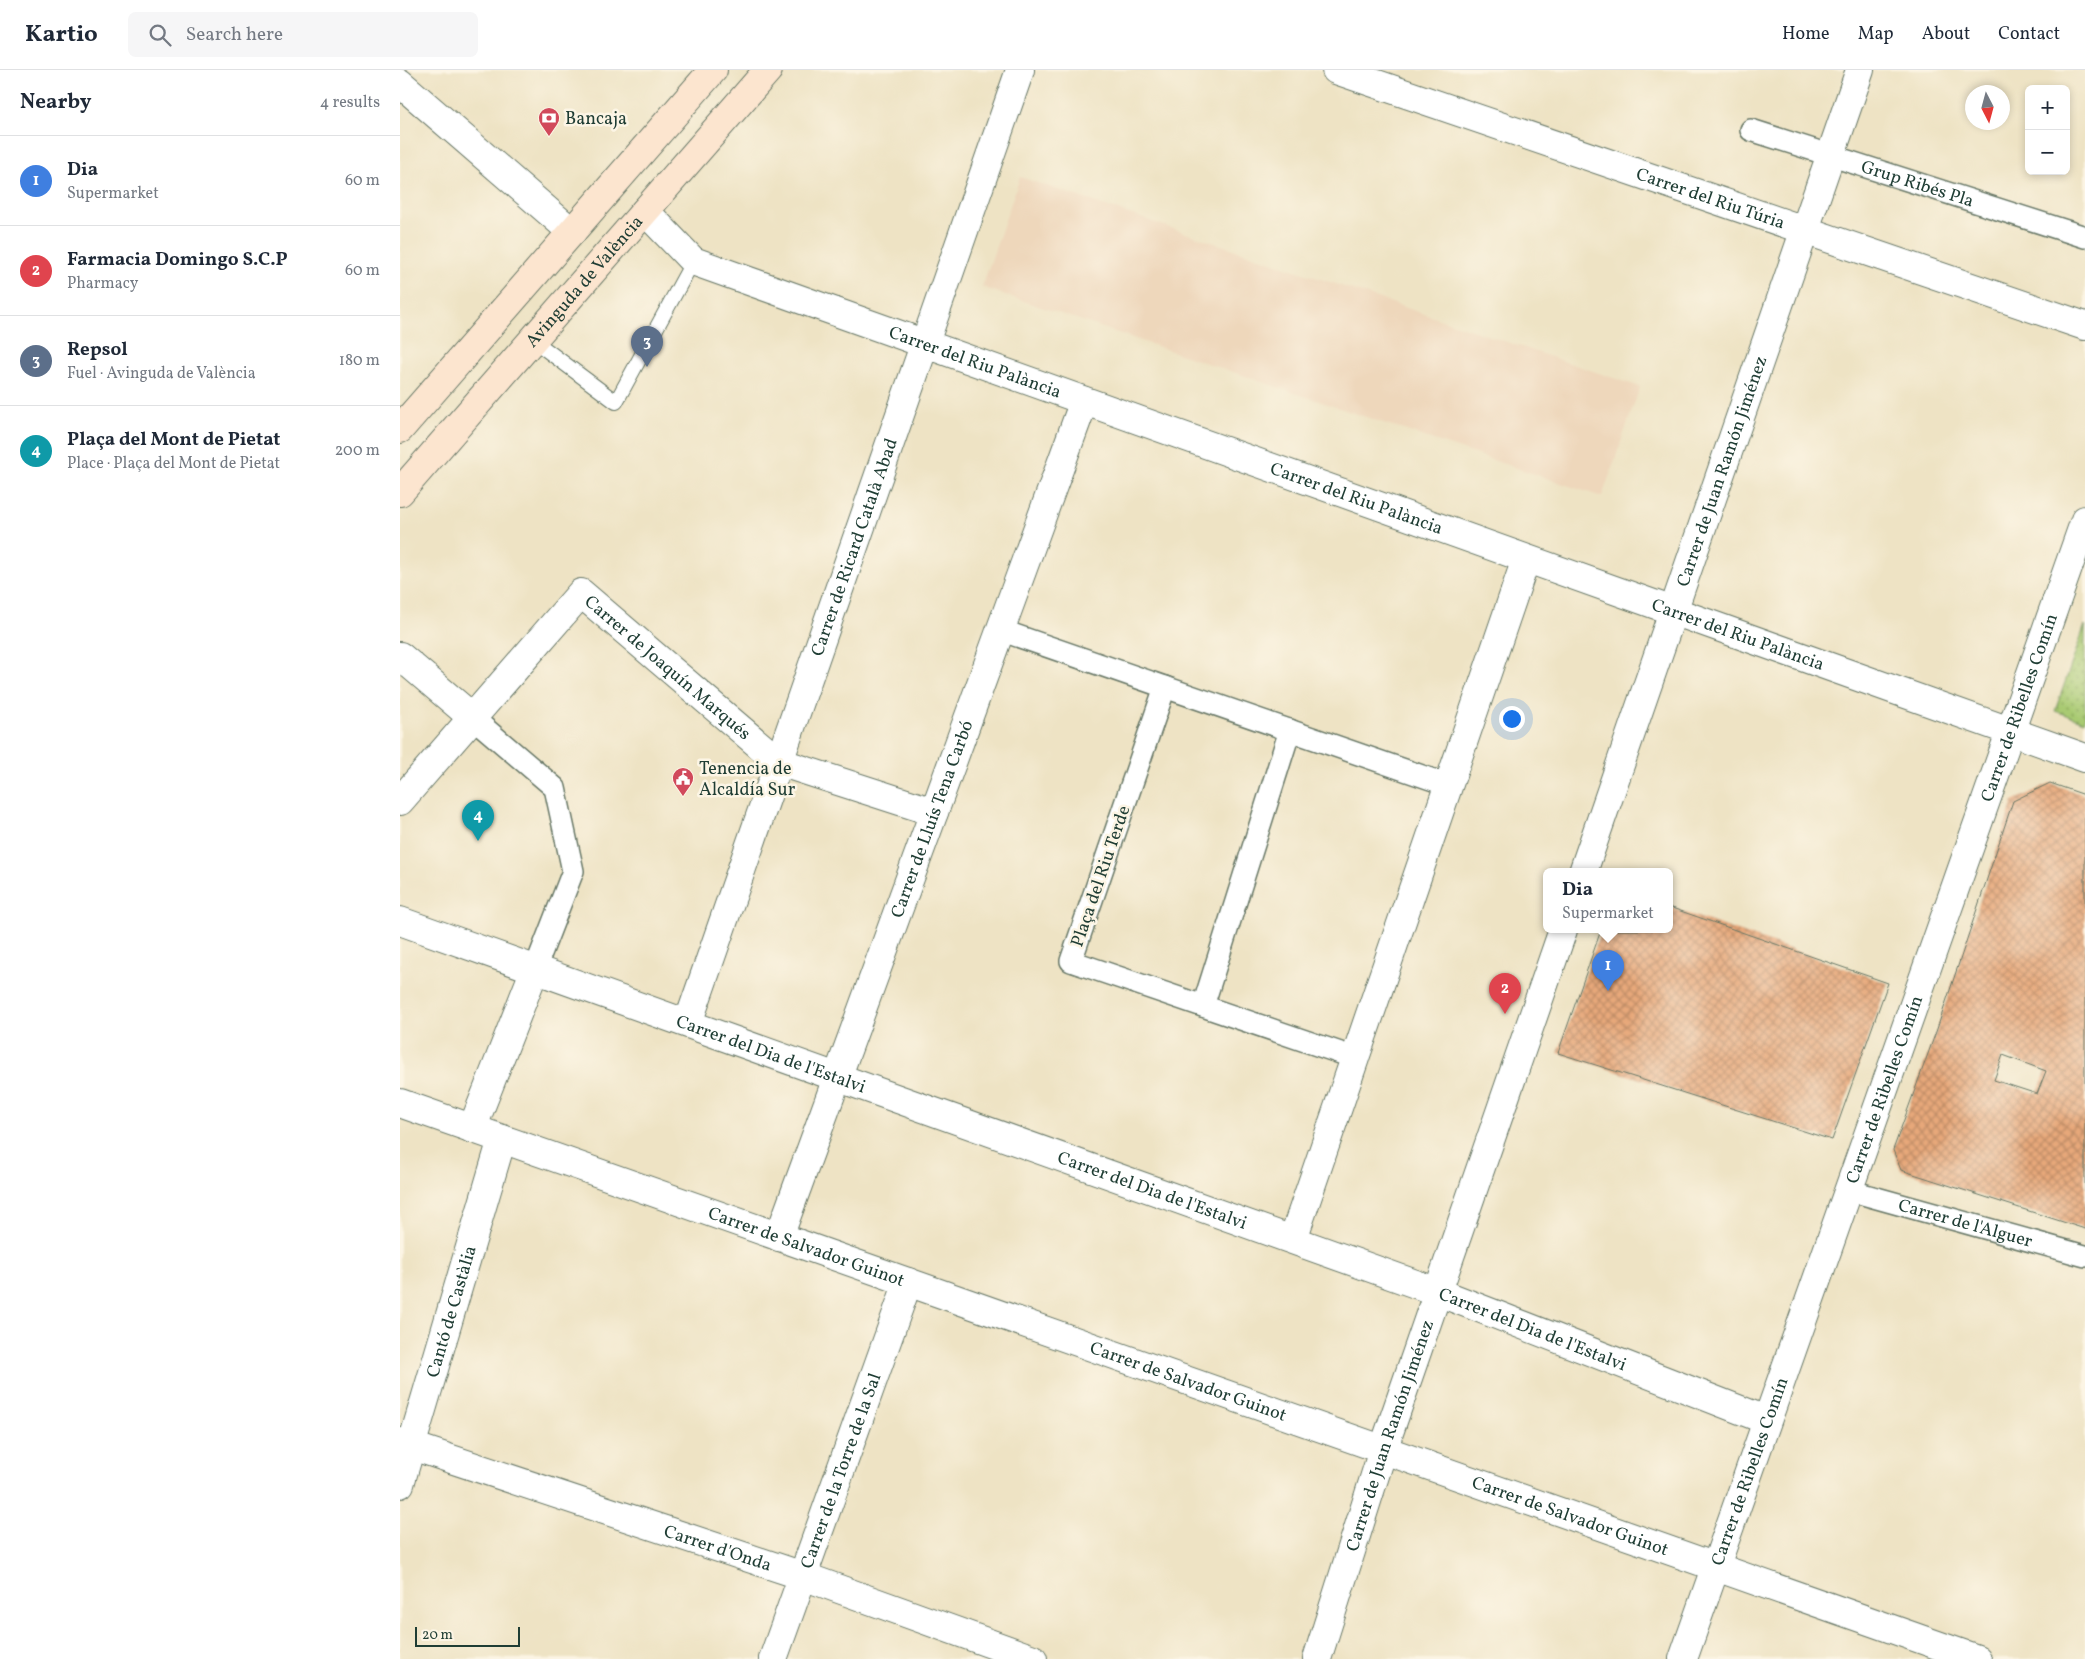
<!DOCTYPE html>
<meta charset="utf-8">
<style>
body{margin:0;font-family:Vollkorn,serif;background:#f6f6f7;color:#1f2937}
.controls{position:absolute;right:15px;top:15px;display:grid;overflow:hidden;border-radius:8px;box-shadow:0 2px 8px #0003}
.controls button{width:45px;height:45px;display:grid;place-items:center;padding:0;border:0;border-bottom:1px solid #e0e1e3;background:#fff;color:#1f2937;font:25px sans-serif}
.compass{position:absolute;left:1565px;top:15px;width:45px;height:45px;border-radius:50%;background:#fff;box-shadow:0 2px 8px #0003;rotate:174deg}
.scale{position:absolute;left:15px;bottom:12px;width:105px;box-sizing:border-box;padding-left:5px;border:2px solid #1f3d34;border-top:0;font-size:14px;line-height:18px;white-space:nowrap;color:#1f3d34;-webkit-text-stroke:4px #fcf5e5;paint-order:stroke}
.you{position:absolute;left:1111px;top:648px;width:18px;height:18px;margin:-12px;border:4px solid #fff;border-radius:50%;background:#1a73e8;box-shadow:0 0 0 8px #1a73e833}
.badge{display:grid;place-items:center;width:32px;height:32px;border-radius:50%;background:#d1495b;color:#fff;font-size:16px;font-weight:700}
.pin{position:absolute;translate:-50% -41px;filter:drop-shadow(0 1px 2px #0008)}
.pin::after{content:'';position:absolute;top:26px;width:18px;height:15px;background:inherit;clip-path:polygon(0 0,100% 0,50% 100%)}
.popup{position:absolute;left:1143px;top:798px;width:130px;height:65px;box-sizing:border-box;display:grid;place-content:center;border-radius:8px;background:#fff;filter:drop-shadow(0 1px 4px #0005);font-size:16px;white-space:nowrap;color:#747a83}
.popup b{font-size:19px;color:#1f2937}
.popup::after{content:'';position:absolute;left:50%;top:100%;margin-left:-10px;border:10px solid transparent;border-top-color:#fff}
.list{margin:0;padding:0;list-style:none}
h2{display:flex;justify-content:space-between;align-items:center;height:65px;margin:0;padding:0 20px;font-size:21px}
h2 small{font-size:16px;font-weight:400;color:#747a83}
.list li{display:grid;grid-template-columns:32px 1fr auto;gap:15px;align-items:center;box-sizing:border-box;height:90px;padding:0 20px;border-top:1px solid #e0e1e3}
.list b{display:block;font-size:19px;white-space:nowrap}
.list p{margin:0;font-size:16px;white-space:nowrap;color:#747a83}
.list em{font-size:16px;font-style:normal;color:#747a83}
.icon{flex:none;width:28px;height:28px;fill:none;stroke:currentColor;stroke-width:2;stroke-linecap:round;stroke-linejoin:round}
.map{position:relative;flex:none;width:1685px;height:1589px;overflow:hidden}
header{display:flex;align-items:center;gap:30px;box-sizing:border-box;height:70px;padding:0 25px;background:#fff;border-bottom:1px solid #e0e1e3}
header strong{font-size:24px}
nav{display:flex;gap:28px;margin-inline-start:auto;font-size:18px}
.search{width:350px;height:45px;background:#f6f6f7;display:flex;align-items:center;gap:12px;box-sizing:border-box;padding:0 18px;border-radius:8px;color:#747a83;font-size:19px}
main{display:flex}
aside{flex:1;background:#fff}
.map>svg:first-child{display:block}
.built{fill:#eed7bb}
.park{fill:url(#park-dots);stroke:#648453}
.building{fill:url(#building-cross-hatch);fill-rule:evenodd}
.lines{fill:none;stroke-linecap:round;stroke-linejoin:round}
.service-casing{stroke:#677766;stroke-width:16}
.pedestrian-casing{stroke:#677766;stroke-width:24}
.minor-casing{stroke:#677766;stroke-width:30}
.secondary-casing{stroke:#677766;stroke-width:30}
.service{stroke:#fff;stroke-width:14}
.pedestrian{stroke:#fff;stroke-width:21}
.minor{stroke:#fff;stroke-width:28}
.secondary{stroke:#fce5cf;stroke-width:28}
.labels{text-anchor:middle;stroke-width:5;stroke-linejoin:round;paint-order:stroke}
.poi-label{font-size:18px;fill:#1f3d34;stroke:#fcf5e5;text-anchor:start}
.street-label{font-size:18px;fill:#1f3d34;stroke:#fcf5e5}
</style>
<header>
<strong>Kartio</strong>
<div class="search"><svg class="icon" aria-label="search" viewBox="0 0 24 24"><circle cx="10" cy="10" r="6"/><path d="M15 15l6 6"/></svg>Search here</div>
<nav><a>Home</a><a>Map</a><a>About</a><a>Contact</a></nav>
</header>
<main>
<aside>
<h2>Nearby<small>4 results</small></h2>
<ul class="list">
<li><span class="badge" style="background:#3f7fe0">1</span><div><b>Dia</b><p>Supermarket</p></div><em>60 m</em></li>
<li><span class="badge" style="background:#e0444e">2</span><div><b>Farmacia Domingo S.C.P</b><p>Pharmacy</p></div><em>60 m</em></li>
<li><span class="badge" style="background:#5c6f8a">3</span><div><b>Repsol</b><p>Fuel · Avinguda de València</p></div><em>180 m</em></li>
<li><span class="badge" style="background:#0f9aa8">4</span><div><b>Plaça del Mont de Pietat</b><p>Place · Plaça del Mont de Pietat</p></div><em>200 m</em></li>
</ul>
</aside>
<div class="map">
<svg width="1685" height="1589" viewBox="0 0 1685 1589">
<defs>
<pattern id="park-dots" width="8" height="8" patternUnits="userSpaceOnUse" patternTransform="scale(1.25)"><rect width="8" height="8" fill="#a9ca72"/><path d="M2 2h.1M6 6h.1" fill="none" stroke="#89a55e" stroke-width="1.8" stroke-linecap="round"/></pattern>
<pattern id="building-cross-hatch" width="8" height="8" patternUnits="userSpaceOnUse" patternTransform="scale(1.25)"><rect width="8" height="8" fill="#e7a87a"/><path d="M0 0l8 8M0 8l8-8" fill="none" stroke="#bb8a65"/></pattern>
</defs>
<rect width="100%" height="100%" fill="#fcf5e5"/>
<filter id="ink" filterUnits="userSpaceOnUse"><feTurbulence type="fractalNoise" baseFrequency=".02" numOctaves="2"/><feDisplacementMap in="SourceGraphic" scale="10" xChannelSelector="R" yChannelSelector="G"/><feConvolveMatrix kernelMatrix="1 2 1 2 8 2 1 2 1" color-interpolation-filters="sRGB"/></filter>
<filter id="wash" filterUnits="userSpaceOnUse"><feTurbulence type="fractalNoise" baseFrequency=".0096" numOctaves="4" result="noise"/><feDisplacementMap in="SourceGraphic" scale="20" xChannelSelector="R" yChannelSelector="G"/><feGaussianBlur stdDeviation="1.12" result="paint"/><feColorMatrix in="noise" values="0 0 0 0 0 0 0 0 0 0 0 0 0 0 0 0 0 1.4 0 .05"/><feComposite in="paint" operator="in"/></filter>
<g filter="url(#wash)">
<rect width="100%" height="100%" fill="#eee3c4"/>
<path class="built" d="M620,107L1240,317L1202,427L582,217Z"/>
<path class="park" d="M1685,555V651L1655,641Z"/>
<g id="blocks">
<g class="building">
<path d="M1650,713L1685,725V1159L1501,1100L1493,1080L1537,959L1613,731ZM1603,985L1646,1001L1637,1024L1594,1010Z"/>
<path d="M1269,837L1488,913L1432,1070L1158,983L1201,860H1269Z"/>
</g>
</g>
</g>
<g filter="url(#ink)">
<use href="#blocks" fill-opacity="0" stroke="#677766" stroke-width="1"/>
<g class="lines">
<g class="service-casing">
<path id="service" d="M133,270L216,332L293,191"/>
</g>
<g class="pedestrian-casing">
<g id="pedestrian">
<path id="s1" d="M1351,60L1685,167"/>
<path d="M600,560L1048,715"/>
<path d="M765,617L671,891L955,988"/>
<path d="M73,648L155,718L173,801L135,899"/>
<path d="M803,936L890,660"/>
<path id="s2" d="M1448,1120L1685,1186"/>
</g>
</g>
<g class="minor-casing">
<g id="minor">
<path id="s3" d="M936,0L1685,256"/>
<path d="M0,13L172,162"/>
<path id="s4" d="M245,141L293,191L1685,688"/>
<path d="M0,586L73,648"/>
<path id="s5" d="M0,731L181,523L379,692L534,742"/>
<path id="s6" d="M1183,802L1460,0"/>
<path id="s7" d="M0,851L1038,1222L1366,1350"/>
<path id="s8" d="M288,953L620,0"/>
<path id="s9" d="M0,1033L1577,1589"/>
<path d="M72,1059L135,899"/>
<path id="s10" d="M379,1167L684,331"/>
<path d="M893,1169L1126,489"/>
<path id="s11" d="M0,1372L403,1506L633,1589"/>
<path id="s12" d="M0,1414L102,1069"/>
<path id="s13" d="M373,1589L508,1212"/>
<path id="s14" d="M917,1589L983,1380L1163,860"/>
<path id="s15" d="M1283,1589L1685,450"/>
</g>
</g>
<g class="secondary-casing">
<g id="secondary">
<path d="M0,359L313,0"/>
<path id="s16" d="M0,422L368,0"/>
</g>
</g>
<use href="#service" class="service"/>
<use href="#pedestrian" class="pedestrian"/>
<use href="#minor" class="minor"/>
<use href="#secondary" class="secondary"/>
</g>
</g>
<defs>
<g id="bank-pin" transform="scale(1.125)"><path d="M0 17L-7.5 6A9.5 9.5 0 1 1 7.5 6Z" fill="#d1495b" stroke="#fcf5e5"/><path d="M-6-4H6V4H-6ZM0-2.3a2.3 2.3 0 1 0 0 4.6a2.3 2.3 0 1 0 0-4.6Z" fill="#fff"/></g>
<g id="civic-pin" transform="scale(1.125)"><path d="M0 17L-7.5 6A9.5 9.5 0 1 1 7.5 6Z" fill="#d1495b" stroke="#fcf5e5"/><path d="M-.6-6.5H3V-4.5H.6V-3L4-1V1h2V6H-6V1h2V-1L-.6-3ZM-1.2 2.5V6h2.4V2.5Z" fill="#fff"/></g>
</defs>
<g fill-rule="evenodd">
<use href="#bank-pin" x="149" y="48"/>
<use href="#civic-pin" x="283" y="708"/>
</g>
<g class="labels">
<g class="poi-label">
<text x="165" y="54">Bancaja</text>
<text x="299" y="704">Tenencia de<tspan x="299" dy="21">Alcaldía Sur</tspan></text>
</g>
<g class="street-label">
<text dy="6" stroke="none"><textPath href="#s1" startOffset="175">Grup Ribés Pla</textPath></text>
<text dy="6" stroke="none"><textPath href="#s3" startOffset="396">Carrer del Riu Túria</textPath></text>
<text dy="6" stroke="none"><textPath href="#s16" startOffset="280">Avinguda de València</textPath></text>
<text dy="6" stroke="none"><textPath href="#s4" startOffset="369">Carrer del Riu Palància</textPath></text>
<text dy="6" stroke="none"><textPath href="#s6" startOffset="424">Carrer de Juan Ramón Jiménez</textPath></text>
<text dy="6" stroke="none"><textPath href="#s4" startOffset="774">Carrer del Riu Palància</textPath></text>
<text dy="6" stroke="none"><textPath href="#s8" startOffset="504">Carrer de Ricard Català Abad</textPath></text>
<text dy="6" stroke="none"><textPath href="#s4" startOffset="1179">Carrer del Riu Palància</textPath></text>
<text dy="6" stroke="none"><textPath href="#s5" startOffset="390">Carrer de Joaquín Marqués</textPath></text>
<text dy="6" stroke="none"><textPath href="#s15" startOffset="1009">Carrer de Ribelles Comín</textPath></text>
<text dy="6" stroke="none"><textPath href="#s10" startOffset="445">Carrer de Lluís Tena Carbó</textPath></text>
<text transform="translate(700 806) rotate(-71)" y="6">Plaça del Riu Terde</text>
<text dy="6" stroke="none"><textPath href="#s7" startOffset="394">Carrer del Dia de l'Estalvi</textPath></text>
<text dy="6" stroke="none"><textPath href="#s15" startOffset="604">Carrer de Ribelles Comín</textPath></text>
<text dy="6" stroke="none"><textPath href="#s7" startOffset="799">Carrer del Dia de l'Estalvi</textPath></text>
<text dy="6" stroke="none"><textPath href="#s2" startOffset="122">Carrer de l'Alguer</textPath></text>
<text dy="6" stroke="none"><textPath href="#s9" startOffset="431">Carrer de Salvador Guinot</textPath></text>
<text dy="6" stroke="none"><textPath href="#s12" startOffset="180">Cantó de Castàlia</textPath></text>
<text dy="6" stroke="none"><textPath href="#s7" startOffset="1204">Carrer del Dia de l'Estalvi</textPath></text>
<text dy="6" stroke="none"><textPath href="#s9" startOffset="836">Carrer de Salvador Guinot</textPath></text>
<text dy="6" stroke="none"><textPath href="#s14" startOffset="235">Carrer de Juan Ramón Jiménez</textPath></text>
<text dy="6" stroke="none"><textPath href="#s13" startOffset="200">Carrer de la Torre de la Sal</textPath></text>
<text dy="6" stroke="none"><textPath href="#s15" startOffset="199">Carrer de Ribelles Comín</textPath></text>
<text dy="6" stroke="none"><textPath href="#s9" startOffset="1241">Carrer de Salvador Guinot</textPath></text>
<text dy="6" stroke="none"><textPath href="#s11" startOffset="335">Carrer d'Onda</textPath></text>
</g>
</g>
</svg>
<div class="controls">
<button>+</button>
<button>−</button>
</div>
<svg class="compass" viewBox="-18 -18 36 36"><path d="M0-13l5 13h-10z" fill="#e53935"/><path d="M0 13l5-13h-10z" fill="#747a83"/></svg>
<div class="scale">20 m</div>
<div class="you"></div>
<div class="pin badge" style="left:1208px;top:921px;background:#3f7fe0">1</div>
<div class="popup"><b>Dia</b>Supermarket</div>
<div class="pin badge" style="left:1105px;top:944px;background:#e0444e">2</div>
<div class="pin badge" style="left:247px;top:297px;background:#5c6f8a">3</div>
<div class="pin badge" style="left:78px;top:771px;background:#0f9aa8">4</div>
</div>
</main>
